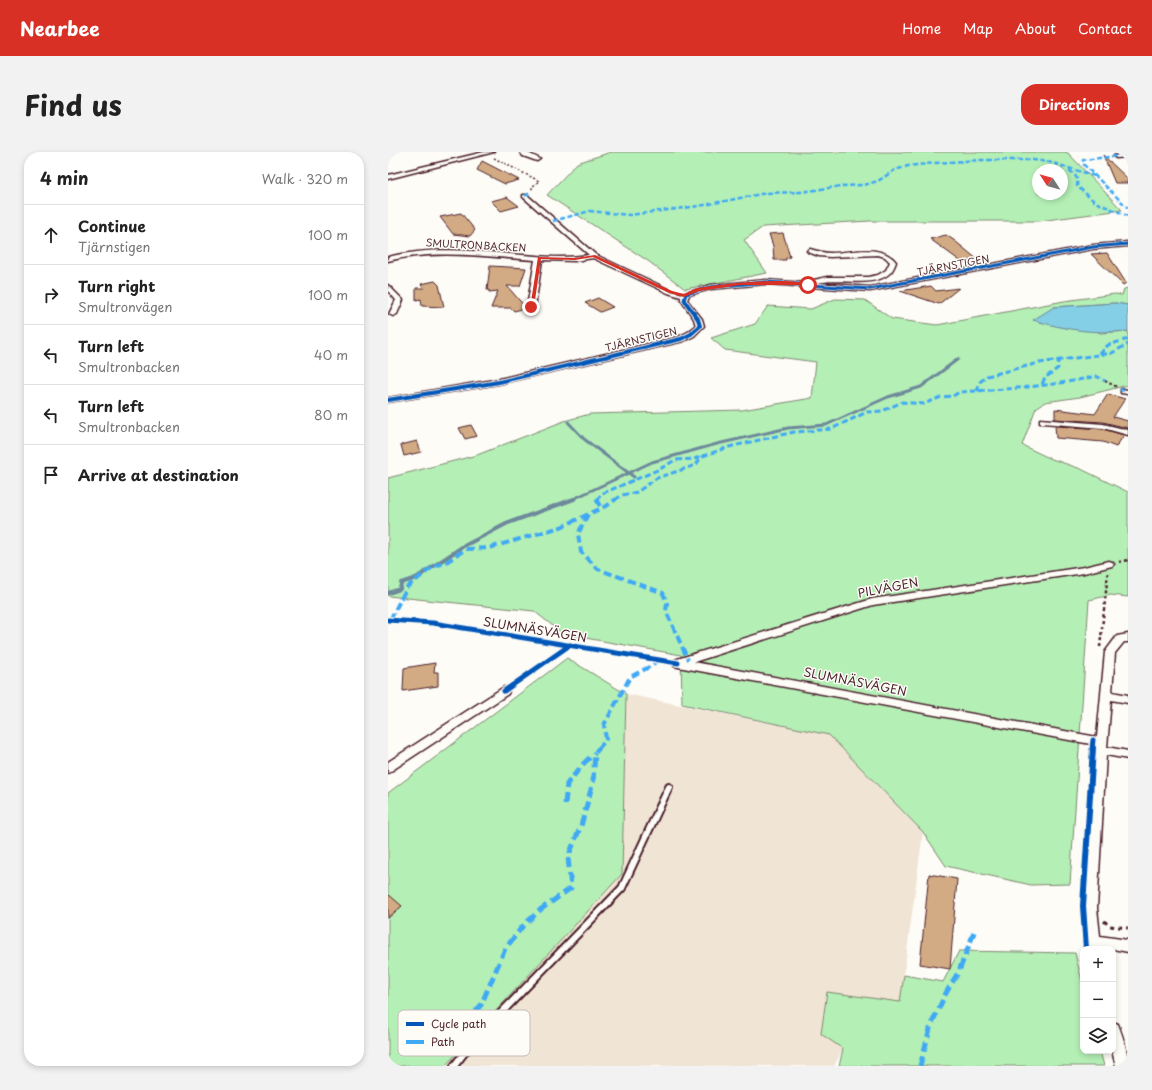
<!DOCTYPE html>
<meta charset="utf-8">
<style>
body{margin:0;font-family:"Playpen Sans",sans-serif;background:#f2f2f2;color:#222}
.controls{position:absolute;right:12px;bottom:12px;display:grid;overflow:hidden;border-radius:8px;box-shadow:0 2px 6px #0003}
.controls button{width:36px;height:36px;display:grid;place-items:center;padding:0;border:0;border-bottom:1px solid #e0e0e0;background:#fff;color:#222;font:20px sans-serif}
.compass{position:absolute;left:644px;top:12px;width:36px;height:36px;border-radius:50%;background:#fff;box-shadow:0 2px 6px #0003;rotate:306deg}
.stop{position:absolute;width:12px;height:12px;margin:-9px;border:3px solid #d93025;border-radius:50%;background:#fff}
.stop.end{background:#d93025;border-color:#fff;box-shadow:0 1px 4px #0008}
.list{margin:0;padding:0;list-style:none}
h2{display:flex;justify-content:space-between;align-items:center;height:52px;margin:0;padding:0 16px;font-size:17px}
h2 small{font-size:13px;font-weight:400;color:#767676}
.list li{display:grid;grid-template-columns:26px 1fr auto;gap:12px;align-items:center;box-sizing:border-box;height:60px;padding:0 16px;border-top:1px solid #e0e0e0}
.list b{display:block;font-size:15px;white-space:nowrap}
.list p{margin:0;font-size:13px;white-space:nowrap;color:#767676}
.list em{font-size:13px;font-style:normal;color:#767676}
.icon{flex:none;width:22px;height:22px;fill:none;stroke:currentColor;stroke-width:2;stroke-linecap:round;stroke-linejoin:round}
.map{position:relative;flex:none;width:740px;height:914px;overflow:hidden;border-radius:16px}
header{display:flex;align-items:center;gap:24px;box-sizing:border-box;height:56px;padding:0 20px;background:#d93025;color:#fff}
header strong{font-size:19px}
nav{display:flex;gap:22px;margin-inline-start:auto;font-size:14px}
.intro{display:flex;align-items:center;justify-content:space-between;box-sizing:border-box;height:96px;padding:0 24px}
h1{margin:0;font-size:28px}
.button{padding:10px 18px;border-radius:16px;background:#d93025;color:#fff;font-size:14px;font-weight:700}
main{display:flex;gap:24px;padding:0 24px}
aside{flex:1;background:#fff;border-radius:16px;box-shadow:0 2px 6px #0003}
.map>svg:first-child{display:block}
.built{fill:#f0e4d4}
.green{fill:#b4efb5;stroke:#7f8770;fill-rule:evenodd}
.water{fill:#84cfe5;stroke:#6d899b}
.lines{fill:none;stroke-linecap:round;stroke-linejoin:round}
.stream-far1{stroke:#6d899b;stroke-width:3}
.stream{stroke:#6d899b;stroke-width:4}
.building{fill:#d2ab84;stroke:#4a1f2b}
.lane-casing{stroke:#4a1f2b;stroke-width:10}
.street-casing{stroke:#4a1f2b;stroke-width:3}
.path-far3{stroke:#4a1f2b;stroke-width:1.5;stroke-dasharray:2 2;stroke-linecap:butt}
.path-far2{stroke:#4a1f2b;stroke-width:2;stroke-dasharray:2.5 2.5;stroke-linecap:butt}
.path-far1{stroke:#4a1f2b;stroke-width:2.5;stroke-dasharray:3 3;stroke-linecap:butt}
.path{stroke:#4a1f2b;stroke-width:3;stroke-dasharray:4 4;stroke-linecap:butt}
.lane{stroke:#fdfcf7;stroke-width:6}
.street{fill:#fdfcf7;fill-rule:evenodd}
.quiet-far3{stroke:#3fa9f5;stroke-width:2.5;stroke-dasharray:5 2.5;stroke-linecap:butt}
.quiet-far2{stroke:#3fa9f5;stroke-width:3;stroke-dasharray:6 3;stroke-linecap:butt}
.quiet-far1{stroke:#3fa9f5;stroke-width:4;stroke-dasharray:8 4;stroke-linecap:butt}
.quiet{stroke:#3fa9f5;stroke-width:5;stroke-dasharray:10 5;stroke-linecap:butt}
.cycleway-far3-casing{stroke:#fdfcf7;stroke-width:4.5}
.cycleway-far2-casing{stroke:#fdfcf7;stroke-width:6}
.cycleway-far1-casing{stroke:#fdfcf7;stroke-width:8}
.cycleway-casing{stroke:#fdfcf7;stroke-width:9}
.cycleway-far3{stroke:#0057b8;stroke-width:3}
.cycleway-far2{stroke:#0057b8;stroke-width:4}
.cycleway-far1{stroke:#0057b8;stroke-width:5}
.cycleway{stroke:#0057b8;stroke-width:6}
.route{fill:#d93025}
.labels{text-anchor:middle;stroke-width:3;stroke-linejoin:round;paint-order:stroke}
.far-street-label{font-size:10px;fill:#4a1f2b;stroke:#fdfcf7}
.street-label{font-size:12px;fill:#4a1f2b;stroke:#fdfcf7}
.key{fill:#fdfcf7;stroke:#c7baba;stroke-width:1}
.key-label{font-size:11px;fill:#4a1f2b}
</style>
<header>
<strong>Nearbee</strong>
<nav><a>Home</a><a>Map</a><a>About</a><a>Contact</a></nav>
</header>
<div class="intro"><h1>Find us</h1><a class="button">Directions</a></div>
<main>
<aside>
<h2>4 min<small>Walk · 320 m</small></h2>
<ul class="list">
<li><svg class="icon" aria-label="ahead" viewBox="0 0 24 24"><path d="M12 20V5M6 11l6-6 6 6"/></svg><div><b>Continue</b><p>Tjärnstigen</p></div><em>100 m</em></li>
<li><svg class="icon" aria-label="right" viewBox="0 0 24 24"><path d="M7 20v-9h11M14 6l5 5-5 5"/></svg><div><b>Turn right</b><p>Smultronvägen</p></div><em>100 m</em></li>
<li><svg class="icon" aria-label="left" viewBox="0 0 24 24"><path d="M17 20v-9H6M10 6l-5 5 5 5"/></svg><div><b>Turn left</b><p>Smultronbacken</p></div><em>40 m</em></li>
<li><svg class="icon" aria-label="left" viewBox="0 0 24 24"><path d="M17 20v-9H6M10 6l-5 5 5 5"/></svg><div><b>Turn left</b><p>Smultronbacken</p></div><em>80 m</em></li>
<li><svg class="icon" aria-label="arrive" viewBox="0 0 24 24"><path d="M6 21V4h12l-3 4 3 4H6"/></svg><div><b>Arrive at destination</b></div></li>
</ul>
</aside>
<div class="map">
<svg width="740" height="914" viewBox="0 0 740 914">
<rect width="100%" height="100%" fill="#fdfcf7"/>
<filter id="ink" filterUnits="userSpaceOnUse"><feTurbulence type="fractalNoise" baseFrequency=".025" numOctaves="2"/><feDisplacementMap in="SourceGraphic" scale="8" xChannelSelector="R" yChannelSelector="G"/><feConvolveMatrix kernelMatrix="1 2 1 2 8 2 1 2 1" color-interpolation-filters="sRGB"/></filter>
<g filter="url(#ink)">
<path class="built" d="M238,542L441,583L535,680L512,850L455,897L446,914H57L234,722Z"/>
<g class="green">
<path d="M223,0H677L680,1L734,58L651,69H482L375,75L356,88L379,121L297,137L260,109L159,43L189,11ZM650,18H674V42H650Z"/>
<path d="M740,136V153L727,151L666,155L712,181L740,179V233L692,245L657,250L648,256L634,293L661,306L693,317L740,340V445L723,443L701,448L682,732L643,733L558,714L535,680L441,583L294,552L293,503L175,482L146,459L0,444V326L89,303L176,269L202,262L354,258L424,246L428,210L337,198L323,186L367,172L380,154L423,157L447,147L477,148L504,167L549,173L676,149L727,142L734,143L736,137Z"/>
<path d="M179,506L238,542L234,722L57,914H0V641Z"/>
<path d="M571,799L687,801L695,833V899H712L716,914H451L455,897L433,882L439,840L512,850L516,823L555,830Z"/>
</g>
<path class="water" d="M727,151L740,153V179C705,182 678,178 645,168L666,155Z"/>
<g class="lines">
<g class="stream-far1">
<path d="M180,270L196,287L246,325"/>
<path d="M183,348L264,310L329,292L400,276L438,273L500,245L533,235L570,207"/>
</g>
<path class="stream" d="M0,441L12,437L13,431L28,426L74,395L120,371L186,347"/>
</g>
<g class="building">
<path d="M715,3L740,27V31H727Z"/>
<path d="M94,9L131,28L117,32L89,18Z"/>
<path d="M119,45L131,54L113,59L103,49Z"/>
<path d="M73,61L87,78L82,84L65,82L52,65Z"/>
<path d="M395,81L402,105L398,106V108H386L385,94L381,82Z"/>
<path d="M558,83L567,89L590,108L575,111L542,87Z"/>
<path d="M719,101L738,131L735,133L703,102Z"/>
<path d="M102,114L138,116L132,134H119L138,156L126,159L123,156H103L110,139L101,140V138H99Z"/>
<path d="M47,129L51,133L56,155L34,154L33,147L28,148V136H36L33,132Z"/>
<path d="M543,134L548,139L571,136L551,152L512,139Z"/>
<path d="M210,146L225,155L212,160L197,151Z"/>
<path d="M720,242L737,247L725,265L740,269V276L715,270L667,267V257L707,262Z"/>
<path d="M83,273L89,284L77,287L71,276Z"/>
<path d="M667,274L715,277L736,283L728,295L715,290L668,286Z"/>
<path d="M29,289L33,300L16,304L13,293Z"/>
<path d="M47,511L46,520H50V534L15,539L16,516Z"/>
<path d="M541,722L569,727L562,817L532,812Z"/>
<path d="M0,742L14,754L0,766Z"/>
</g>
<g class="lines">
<g class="lane-casing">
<path id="lane" d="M66,914L84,891L234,736L281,635"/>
</g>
<g class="street-casing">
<g id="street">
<path d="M96,0H106L0,27V23Z"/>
<path d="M132,0H138L152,7L149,9L135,4Z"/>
<path d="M740,1V5L728,6L725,4Z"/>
<path d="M135,43H139L208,103L284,139L295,142L323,133L378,128L419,131L426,128L439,125H480L490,123L498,118L502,110L497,105L490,103L442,105L431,104L420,100L419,99L422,97C429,99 436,101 443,101C464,101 493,91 508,110C507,113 505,118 502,121C485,137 450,125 429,131L482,135L705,93L740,90V94L705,97L482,139L378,132L323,137L301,143L299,148L314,167L316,174L306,184L296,189L111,232L0,250V246L111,227L290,185L300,180L308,174L306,167L293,148V145L280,141L205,106L187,109L154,108L147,155L143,157L139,155L147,108C97,105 49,97 0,109V105C41,95 80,98 122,102C148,104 175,107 201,103L135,45Z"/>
<path d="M0,133L15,148L9,162L5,164L1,162L8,148L0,139Z"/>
<path d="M733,237L740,238V242L733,241Z"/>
<path d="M652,267L715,272L740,278V283L715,276L655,271H652Z"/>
<path d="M721,409L724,410L726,412L724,414L696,421L485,453L306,510L709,585L717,500L729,484L740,482V490H736L727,501L724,540L740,543V551L723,548L719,595L740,599V607L718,603L709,756L712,784L740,788V800L725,797H700L697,756L708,593L290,515L286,514L285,511L286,508L484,447L696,415Z"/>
<path d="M116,535L120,536L121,539L120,542L0,621V610Z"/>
<path d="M725,870L730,872C735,885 740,900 740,914H728L724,899Z"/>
</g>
</g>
<path class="path-far3" d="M106,6L151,29L144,35V39"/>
<path class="path-far2" d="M717,229L729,235"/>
<g class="path-far1">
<path d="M731,410L740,408"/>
<path d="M712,495L720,421"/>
</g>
<path class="path" d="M716,769L722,774L740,776"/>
<use href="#lane" class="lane"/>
<use href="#street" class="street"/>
<g class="quiet-far3">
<path d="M728,4L695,8V12L740,56"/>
<path d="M681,18C688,23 690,26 689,34L707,50L740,64"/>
<path d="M137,44L142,41"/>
<path d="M165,69L202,59L242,63L311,54L378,41L413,40L454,34L476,33L490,29L507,18L520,14L547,11L591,8H646L661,10L707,24"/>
</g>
<g class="quiet-far2">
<path d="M712,202L720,193L740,187"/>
<path d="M654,232L657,226L670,216V208"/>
<path d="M732,237L736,239"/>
<path d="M589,239L592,230L599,224L651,211L724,201L740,192"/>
<path d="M209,348L213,342L272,317L287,308L306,307L341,295L406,280L443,277L479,260L494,259L514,250L536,252L553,245L565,244L571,240C617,237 663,235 708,224L717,229"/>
<path d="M227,348L234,343L249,340L269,326L308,313L314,304"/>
</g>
<g class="quiet-far1">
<path d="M208,347L213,356"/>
<path d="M200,362L190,382L193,400L210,417L275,441L279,451L278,459L300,508"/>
<path d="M2,468L19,435L46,414L57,411L78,397L101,396L173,375L220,353L228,347"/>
<path d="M210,597L218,588L216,573L242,525L263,514L271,507"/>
</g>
<g class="quiet">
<path d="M177,652L179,632L196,611L207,601"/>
<path d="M78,871L93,853L117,797L134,775L152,758L183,736L180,705L193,674L205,630L207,601L211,596"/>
<path d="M532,914L543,873L558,841L571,819L587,778"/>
</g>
<g class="cycleway-far3-casing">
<path id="cycleway-far3" d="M300,153L296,148L298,142L323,135L378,130L482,137L705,95L740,92"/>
</g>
<g class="cycleway-far2-casing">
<path id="cycleway-far2" d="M0,248L111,230L293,187L303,182L312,174L310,167L299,152"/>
</g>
<g class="cycleway-far1-casing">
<g id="cycleway-far1">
<path d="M0,468L45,471L290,511"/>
<path d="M116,539L182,493"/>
<path d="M704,597L705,588"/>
</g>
</g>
<g class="cycleway-casing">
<path id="cycleway" d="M698,797L695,754L705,596"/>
</g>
<use href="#cycleway-far3" class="cycleway-far3"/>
<use href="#cycleway-far2" class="cycleway-far2"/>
<use href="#cycleway-far1" class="cycleway-far1"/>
<use href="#cycleway" class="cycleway"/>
</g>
</g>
<path class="route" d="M207,103L284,139L296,142C301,140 305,137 310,136C330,132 406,124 422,133H353L311,139L296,145L281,141L205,105L187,108L153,107L146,155L142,156L150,105L187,106Z"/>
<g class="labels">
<g class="far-street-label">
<text transform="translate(88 93) rotate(3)" y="4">SMULTRONBACKEN</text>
<text transform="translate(565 113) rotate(-11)" y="4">TJÄRNSTIGEN</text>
<text transform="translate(253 187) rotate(-14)" y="4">TJÄRNSTIGEN</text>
</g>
<g class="street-label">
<text transform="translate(500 436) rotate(-11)" y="4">PILVÄGEN</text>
<text transform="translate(147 478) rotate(9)" y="4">SLUMNÄSVÄGEN</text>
<text transform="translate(467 530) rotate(11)" y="4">SLUMNÄSVÄGEN</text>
</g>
</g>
<rect x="10" y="858" width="132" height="46" rx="6" class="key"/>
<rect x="18" y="870" width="18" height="4" fill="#0057b8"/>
<rect x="18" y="888" width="18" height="4" fill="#3fa9f5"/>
<g class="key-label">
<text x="43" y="876">Cycle path</text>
<text x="43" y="894">Path</text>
</g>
</svg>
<div class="controls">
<button>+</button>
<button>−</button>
<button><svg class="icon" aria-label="layers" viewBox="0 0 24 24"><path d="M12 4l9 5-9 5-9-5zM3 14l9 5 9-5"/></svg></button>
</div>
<svg class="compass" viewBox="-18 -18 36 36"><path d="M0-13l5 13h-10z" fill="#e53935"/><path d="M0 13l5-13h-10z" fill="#767676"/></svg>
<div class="stop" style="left:420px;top:133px"></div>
<div class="stop end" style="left:143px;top:155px"></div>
</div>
</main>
